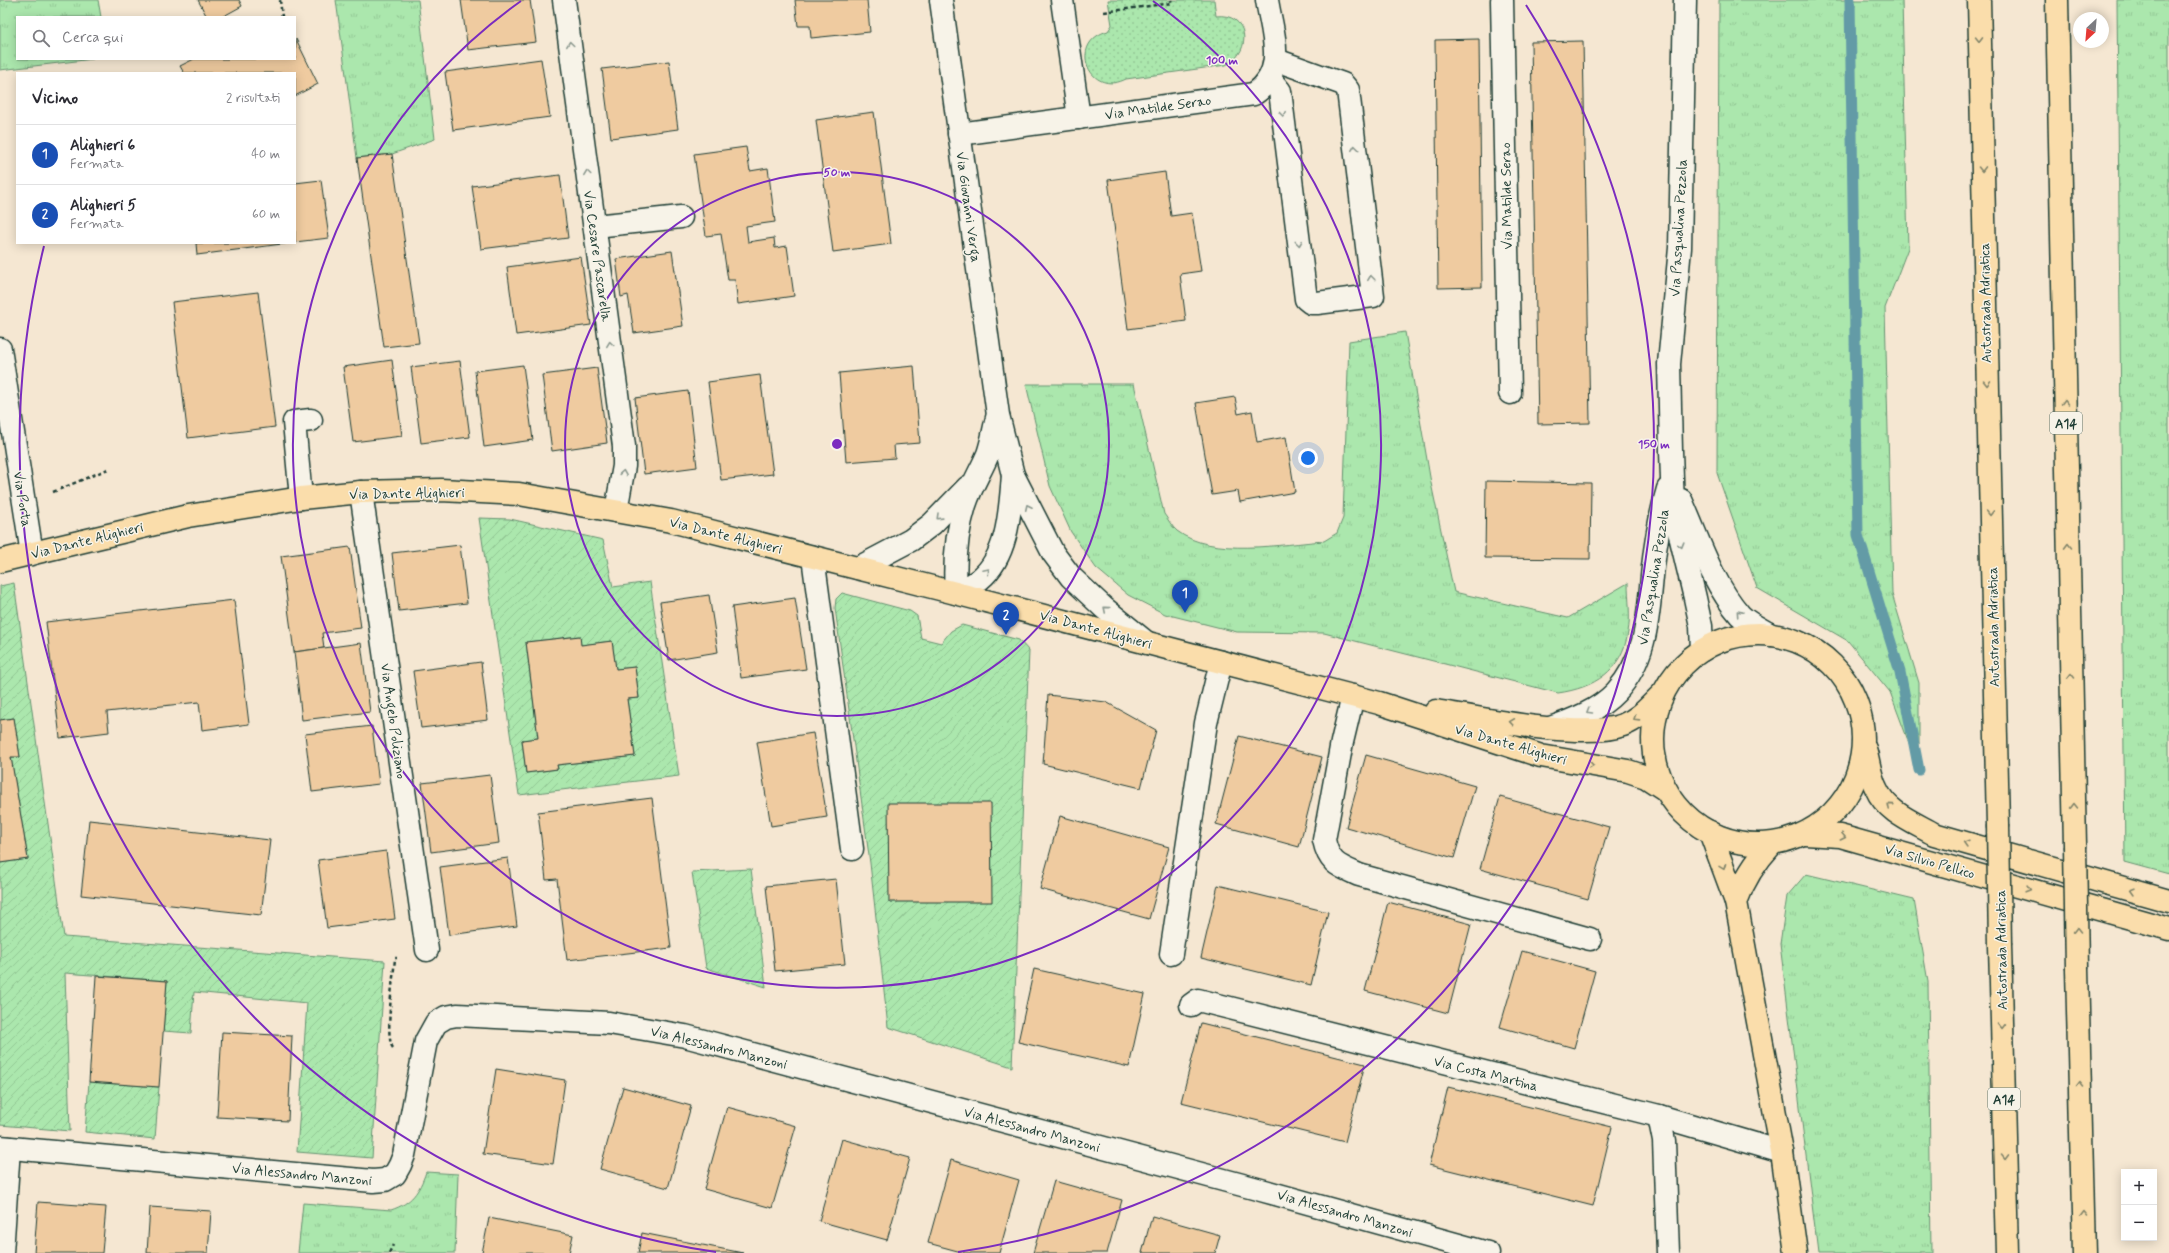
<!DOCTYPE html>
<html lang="it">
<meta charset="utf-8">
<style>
body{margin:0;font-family:Mynerve,sans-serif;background:#f7f7f7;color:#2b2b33}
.controls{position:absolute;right:12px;bottom:12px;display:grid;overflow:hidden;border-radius:0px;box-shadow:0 2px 10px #0003}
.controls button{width:36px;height:36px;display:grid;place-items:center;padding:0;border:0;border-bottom:1px solid #e1e1e2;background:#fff;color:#2b2b33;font:20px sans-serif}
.compass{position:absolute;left:2073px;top:12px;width:36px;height:36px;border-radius:50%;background:#fff;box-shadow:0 2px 10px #0003;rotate:206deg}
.you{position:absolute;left:1308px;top:458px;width:14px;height:14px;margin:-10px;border:3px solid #fff;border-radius:50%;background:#1a73e8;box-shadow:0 0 0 6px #1a73e833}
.badge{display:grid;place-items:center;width:26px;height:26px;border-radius:50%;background:#2563eb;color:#fff;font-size:13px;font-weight:700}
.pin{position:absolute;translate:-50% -33px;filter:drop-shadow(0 1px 2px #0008)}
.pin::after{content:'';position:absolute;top:21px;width:14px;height:12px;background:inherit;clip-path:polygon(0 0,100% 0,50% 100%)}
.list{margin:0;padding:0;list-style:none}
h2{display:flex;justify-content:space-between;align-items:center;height:52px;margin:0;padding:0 16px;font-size:17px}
h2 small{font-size:13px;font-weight:400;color:#7c7c81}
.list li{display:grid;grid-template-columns:26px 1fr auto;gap:12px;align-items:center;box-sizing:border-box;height:60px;padding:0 16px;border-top:1px solid #e1e1e2}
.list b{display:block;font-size:15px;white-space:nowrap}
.list p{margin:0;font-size:13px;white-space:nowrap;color:#7c7c81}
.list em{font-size:13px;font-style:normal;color:#7c7c81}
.icon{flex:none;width:22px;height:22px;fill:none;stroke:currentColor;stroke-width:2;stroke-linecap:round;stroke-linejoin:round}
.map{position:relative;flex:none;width:2169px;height:1253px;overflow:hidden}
.search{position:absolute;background:#fff;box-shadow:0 2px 10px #0003;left:16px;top:16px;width:280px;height:44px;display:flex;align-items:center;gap:10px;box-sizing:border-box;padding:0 14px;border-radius:0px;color:#7c7c81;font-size:15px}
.panel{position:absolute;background:#fff;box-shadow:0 2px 10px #0003;left:16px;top:72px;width:280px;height:172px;border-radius:0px}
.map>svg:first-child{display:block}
.grass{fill:url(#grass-tufts);stroke:#659270}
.park{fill:url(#park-dots);stroke:#659270}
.garden{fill:url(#garden-furrows);stroke:#659270;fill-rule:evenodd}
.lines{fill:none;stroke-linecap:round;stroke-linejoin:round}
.stream{stroke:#639ba6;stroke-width:11}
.building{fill:#efcba0;stroke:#1f3d34}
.minor-casing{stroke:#1f3d34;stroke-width:25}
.major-casing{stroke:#1f3d34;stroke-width:25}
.highway-casing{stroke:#1f3d34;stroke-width:25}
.path{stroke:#1f3d34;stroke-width:2.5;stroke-dasharray:4 3;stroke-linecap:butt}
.minor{stroke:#f7f3e8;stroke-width:22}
.major{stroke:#faddab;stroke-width:22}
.highway{stroke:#faddab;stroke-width:22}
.highway-bridge-casing{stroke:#1f3d34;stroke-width:25;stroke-linecap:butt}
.highway-bridge{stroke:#faddab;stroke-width:22}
.oneway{stroke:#82856a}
.oneway2{stroke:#8b988e}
.ring{fill:none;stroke:#7b2cbf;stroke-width:2}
.labels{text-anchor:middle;stroke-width:3;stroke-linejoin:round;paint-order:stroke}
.shield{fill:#f7f3e8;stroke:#60746a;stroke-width:1}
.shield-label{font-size:13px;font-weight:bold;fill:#1f3d34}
.street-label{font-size:14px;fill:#1f3d34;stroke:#f7f3e8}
.centre{fill:#7b2cbf;stroke:#f7f3e8;stroke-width:2}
.ring-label{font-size:12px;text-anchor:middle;font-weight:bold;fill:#7b2cbf;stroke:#f7f3e8;stroke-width:3;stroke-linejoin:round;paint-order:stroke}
</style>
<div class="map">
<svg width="2169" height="1253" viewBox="0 0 2169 1253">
<defs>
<pattern id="grass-tufts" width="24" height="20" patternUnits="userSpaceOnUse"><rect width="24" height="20" fill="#abe7ad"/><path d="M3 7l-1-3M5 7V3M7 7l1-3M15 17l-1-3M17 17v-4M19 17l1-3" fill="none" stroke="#93c795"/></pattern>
<pattern id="park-dots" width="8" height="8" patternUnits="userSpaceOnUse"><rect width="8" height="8" fill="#abe7ad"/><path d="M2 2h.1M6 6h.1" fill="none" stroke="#93c795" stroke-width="1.8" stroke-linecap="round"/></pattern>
<pattern id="garden-furrows" width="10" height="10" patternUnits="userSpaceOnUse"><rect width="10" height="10" fill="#abe7ad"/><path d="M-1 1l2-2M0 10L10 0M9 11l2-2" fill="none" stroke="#93c795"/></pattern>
</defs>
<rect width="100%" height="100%" fill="#f5e7d2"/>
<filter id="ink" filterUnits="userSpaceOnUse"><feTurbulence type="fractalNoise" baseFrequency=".025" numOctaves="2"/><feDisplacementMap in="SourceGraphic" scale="8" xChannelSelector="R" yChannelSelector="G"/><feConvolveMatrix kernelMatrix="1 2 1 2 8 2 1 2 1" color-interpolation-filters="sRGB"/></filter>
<g filter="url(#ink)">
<g class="grass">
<path d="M0,0H98L101,17H17V59H93L0,70Z"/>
<path d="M336,0H418L435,139L392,154L357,158Z"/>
<path d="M1719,0H1902L1908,248L1885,308L1892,594L1919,683V770L1890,692L1848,641L1757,588L1717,473Z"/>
<path d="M2117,0H2169V874L2125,862Z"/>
<path d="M1405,332L1431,483L1454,592L1568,618L1628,583C1628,598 1631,617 1628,632C1622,671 1594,688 1558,693L1324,633L1237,632L1165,614L1128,595L1096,568L1071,532L1050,486L1026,384H1134L1164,514C1168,519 1172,527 1177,531C1212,558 1282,544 1324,541L1337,533L1343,518L1349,341Z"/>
<path d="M1806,874L1914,900L1928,982L1931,1253H1818L1780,944L1787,896Z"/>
<path d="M426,1172L458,1174L455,1253H298L303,1203L391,1210C412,1203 419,1192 426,1172Z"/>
</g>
<path class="park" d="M1108,0H1214L1216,16C1248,12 1254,51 1226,65L1126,79C1089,98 1067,42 1108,31L1112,25Z"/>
<g class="garden">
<path d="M479,518L510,519L603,540L613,587L650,582L679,776L519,795ZM579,636L581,645L612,641L616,669L635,667L639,698L627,699L635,756L557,765L558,769L526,773L522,740L538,738L526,642Z"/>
<path d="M14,583L64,937L385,961L372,1158L297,1152L307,1003L194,992L191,1033L163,1031L167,981L65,973L70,1131L0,1125V863L28,859L11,757H20L14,718L0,720V586Z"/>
<path d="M842,593L910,611L917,616L921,638L941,643L951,631L962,625L1019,640L1029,651L1012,1067L888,1027L870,863L835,608L836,599Z"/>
<path d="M751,869L766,987L706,968L692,872Z"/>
<path d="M89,1082L159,1087L155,1139L85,1132Z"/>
</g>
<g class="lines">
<path class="stream" d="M1850,0L1858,535L1900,672L1919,770"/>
</g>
<g class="building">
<path d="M198,0H239L242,6L222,17H207Z"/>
<path d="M461,0H530L536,42L468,50Z"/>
<path d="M795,0H867L870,32L811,38L810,26H798Z"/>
<path d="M296,39L318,84L295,96V73H184L180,66L194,59H295Z"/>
<path d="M1479,39L1482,287L1438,288L1435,40Z"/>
<path d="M1583,41L1590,423L1538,424L1531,42Z"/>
<path d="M541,59L550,117L453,130L445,72Z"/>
<path d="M669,61L678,129L611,138L602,69Z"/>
<path d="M874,112L891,244L833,252L816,120Z"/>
<path d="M746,147L750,171L768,168L775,222L746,226L748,242L774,238L775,248L787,246L794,296L738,304L735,280H728L721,234L706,236L694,154Z"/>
<path d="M392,154L419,343L384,347L357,158Z"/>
<path d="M1165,172L1171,216L1192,213L1201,271L1180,274L1186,321L1128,329L1108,180Z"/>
<path d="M560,175L568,238L481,249L472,186Z"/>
<path d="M321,180L329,238L295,242V183Z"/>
<path d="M196,243H290L197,255Z"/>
<path d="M672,251L683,326L634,333L628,295L621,297L616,259Z"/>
<path d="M581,257L591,325L516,335L507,267Z"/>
<path d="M258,292L275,427L188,438L172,302Z"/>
<path d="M392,360L402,436L353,442L343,367Z"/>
<path d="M460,361L470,437L421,443L411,367Z"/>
<path d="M523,365L533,440L484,447L475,371Z"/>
<path d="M914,366L920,443L894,445L895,458L846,462L839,373Z"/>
<path d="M597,368L607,443L552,451L542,375Z"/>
<path d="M760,375L773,474L721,480L708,382Z"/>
<path d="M688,391L697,467L644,474L635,398Z"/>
<path d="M1235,397L1238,414L1252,411L1257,442L1286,437L1295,492L1240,502L1238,491L1212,495L1196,403Z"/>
<path d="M1486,481L1591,483L1590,559L1485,558Z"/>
<path d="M460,545L467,603L399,611L392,553Z"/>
<path d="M350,547L361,628L322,633L324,648L294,652L281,556Z"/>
<path d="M709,595L718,652L669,660L660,602Z"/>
<path d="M795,598L806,669L741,678L732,607Z"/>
<path d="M234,600L249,724L202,730L199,702L107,712L109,732L60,738L46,622Z"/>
<path d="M580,636L581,645L612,641L616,669L635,667L639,698L627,699L635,756L557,765L558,769L526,773L522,740L538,738L526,642Z"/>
<path d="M361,643L370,712L302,720L294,652Z"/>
<path d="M481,662L488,720L421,728L413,671Z"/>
<path d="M1048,695L1106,702L1156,730L1141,788L1043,764Z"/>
<path d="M14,718L20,757H11L28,859L0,863V720Z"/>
<path d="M372,726L379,784L312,792L305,734Z"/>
<path d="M813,733L827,817L771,826L757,742Z"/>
<path d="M1239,736L1322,757L1299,847L1216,824Z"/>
<path d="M1366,755L1475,786L1454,858L1346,827Z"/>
<path d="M490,775L499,843L431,852L422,783Z"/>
<path d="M1500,797L1609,827L1588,899L1480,869Z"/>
<path d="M652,798L671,948L567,960L557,879L546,880L538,812Z"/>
<path d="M888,803H991L992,902H889Z"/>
<path d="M1060,816L1169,847L1149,919L1040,889Z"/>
<path d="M89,820L270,840L261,915L81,895Z"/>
<path d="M386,851L395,919L327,928L318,860Z"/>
<path d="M508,858L517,926L449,935L440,867Z"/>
<path d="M836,879L845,964L775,971L766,886Z"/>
<path d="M1218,885L1328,912L1311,985L1201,958Z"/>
<path d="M1388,902L1471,924L1448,1013L1365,991Z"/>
<path d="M1522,951L1595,971L1574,1048L1500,1027Z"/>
<path d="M1034,969L1145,994L1129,1067L1018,1042Z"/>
<path d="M96,976L167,981L159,1087L89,1082Z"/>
<path d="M1201,1023L1365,1064L1345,1142L1181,1102Z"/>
<path d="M222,1032L292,1036L288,1121L217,1117Z"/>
<path d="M496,1069L565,1080L553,1164L483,1154Z"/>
<path d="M623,1087L691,1106L668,1188L600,1169Z"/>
<path d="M1448,1087L1612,1127L1593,1206L1429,1165Z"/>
<path d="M727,1107L796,1126L772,1208L704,1189Z"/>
<path d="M842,1139L910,1158L887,1240L819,1221Z"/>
<path d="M951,1160L1019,1180L999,1253H965L928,1243Z"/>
<path d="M1054,1181L1122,1200L1107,1253H1033Z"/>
<path d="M38,1202L106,1207L102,1253H34Z"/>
<path d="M150,1207L211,1211L208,1253H147Z"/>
<path d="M1152,1216L1220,1235L1215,1253H1142Z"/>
<path d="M489,1218L573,1235L569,1253H482Z"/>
<path d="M642,1233L743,1253H638Z"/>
</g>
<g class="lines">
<g class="minor-casing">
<g id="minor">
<path d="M564,0L624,446V466L616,511"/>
<path d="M941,0L998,415L1013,475L1053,553L1071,577L1104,608L1147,643"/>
<path d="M1062,0L1079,118"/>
<path d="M1502,0L1510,393"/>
<path d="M1685,0L1680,248L1669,364L1671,451L1673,506L1695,598L1701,626L1702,650"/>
<path d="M1270,79L1280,91L1306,299L1311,303H1317L1373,296L1348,90L1343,84L1276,60"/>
<path d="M959,134L1254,94C1288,71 1272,33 1267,0"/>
<path d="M595,226L681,217"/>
<path d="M0,349L32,554"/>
<path d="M997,418C994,429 992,443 988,454C981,471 971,486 965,505C956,534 954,563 956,593C963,589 973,585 980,579C1009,555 1010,509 1013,475"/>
<path d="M361,492L427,950"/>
<path d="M301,498L294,422L311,420"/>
<path d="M1681,500C1698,538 1712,583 1740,615C1748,623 1761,629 1771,635"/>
<path d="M813,557L852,849"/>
<path d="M858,568L911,540L932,524L968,487"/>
<path d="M1353,696L1342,742L1324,840C1329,864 1339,866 1359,875L1590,939"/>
<path d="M1550,728C1574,720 1599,710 1616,692C1649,656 1648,612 1653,567C1656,540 1660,515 1668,489"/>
<path d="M1171,954L1206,723L1221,662"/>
<path d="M1191,1005L1198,1000L1659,1116L1782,1152"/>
<path d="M1659,1116L1664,1141L1668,1253"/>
<path d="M0,1147L373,1181L385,1180L395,1174L400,1165L404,1155L426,1041L436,1023L446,1017L457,1015L609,1023L685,1036L1261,1190L1488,1253"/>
<path d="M2,1253L9,1148"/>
</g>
</g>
<g class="major-casing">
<g id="major">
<path d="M0,561L188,516L301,498L361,492L441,490L519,494L671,521L936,588L1379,703L1541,756L1628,771L1646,777L1666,790"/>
<circle cx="1758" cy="739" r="105"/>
<path d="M1436,711C1480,718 1583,740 1623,725C1639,719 1649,707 1661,695"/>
<path d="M1865,749C1869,761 1870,777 1876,788C1886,812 1913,822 1934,834L2169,901"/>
<path d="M1710,832L1736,902L1782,1152L1796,1253"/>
<path d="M1805,834L1840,836L2169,929"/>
<path d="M1736,902C1744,879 1756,861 1772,844"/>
</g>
</g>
<g class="highway-casing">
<g id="highway">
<path d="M1979,0L1998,825"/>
<path d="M2057,0L2075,845"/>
<path d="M2000,945L2008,1253"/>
<path d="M2077,969L2084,1253"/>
</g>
</g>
<g class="path">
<path d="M280,0L282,17"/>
<path d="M1104,12L1172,3L1171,0"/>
<path d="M53,492L108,469"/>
<path d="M393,1048C384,1037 394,974 395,958H397"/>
<path d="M389,1253L393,1245"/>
</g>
<use href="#minor" class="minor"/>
<use href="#major" class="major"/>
<use href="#highway" class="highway"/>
<g class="highway-bridge-casing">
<g id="highway-bridge">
<path d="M1998,825L2000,945"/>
<path d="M2075,845L2077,969"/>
</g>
</g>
<use href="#highway-bridge" class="highway-bridge"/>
</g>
<defs><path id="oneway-chevron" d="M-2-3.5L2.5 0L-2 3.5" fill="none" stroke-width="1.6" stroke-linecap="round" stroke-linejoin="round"/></defs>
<g class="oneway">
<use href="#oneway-chevron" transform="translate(1979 39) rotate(89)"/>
<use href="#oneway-chevron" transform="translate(1982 169) rotate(89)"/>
<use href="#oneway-chevron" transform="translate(1987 383) rotate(89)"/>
<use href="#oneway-chevron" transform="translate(2065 402) rotate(-91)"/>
<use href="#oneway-chevron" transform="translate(1990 513) rotate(89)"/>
<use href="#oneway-chevron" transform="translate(2068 546) rotate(-91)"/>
<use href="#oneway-chevron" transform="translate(2071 676) rotate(-91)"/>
<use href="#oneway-chevron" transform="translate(1636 718) rotate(148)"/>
<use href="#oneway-chevron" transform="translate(1512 722) rotate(-172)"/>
<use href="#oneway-chevron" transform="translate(1591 765) rotate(8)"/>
<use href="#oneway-chevron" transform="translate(1890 806) rotate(-139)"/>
<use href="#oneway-chevron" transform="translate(2074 806) rotate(-91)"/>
<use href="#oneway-chevron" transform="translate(1843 837) rotate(13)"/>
<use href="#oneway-chevron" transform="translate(1966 843) rotate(-164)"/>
<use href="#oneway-chevron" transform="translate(1723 867) rotate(69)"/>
<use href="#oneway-chevron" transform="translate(2028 889) rotate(16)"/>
<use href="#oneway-chevron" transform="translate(2132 891) rotate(-164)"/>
<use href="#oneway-chevron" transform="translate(2077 930) rotate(-91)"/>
<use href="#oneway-chevron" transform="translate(2002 1026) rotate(89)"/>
<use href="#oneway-chevron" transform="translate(2080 1084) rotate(-91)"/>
<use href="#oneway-chevron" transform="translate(2005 1156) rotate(89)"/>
<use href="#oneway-chevron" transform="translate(2083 1214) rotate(-91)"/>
</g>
<g class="oneway2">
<use href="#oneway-chevron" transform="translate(570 44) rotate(-98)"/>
<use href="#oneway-chevron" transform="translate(1283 114) rotate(83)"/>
<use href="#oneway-chevron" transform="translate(1355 148) rotate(-97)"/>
<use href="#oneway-chevron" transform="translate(587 173) rotate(-98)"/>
<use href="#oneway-chevron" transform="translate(1299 243) rotate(83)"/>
<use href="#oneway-chevron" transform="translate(1371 278) rotate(-97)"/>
<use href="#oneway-chevron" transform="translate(610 344) rotate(-98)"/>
<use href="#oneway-chevron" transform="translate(623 473) rotate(-81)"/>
<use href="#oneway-chevron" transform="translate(1028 507) rotate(-115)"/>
<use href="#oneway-chevron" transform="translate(939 517) rotate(136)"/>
<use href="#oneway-chevron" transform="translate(1681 545) rotate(74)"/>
<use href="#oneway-chevron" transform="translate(987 571) rotate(-50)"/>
<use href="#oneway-chevron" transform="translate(1106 609) rotate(-140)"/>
<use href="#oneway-chevron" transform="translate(1739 613) rotate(-132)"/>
<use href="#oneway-chevron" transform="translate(1589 711) rotate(149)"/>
</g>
</g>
<g class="ring">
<circle cx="837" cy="444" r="272"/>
<path d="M1153 1A544 544 0 1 1 521 1"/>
<path d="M716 1252A817 817 0 0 1 44 246M1526 5A817 817 0 0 1 958 1252"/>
</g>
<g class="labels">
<g class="shield">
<rect x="2050" y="412" width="32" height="22" rx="3"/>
<rect x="1988" y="1088" width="32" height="22" rx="3"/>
</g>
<g class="shield-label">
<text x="2066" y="428">A14</text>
<text x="2004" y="1104">A14</text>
</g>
<g class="street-label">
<text transform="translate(1158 107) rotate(-8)" y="5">Via Matilde Serao</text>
<text transform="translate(1506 196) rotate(-91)" y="5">Via Matilde Serao</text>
<text transform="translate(969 207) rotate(82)" y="5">Via Giovanni Verga</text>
<text transform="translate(1678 228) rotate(-87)" y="5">Via Pasqualina Pezzola</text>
<text transform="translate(598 256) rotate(82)" y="5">Via Cesare Pascarella</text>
<text transform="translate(1985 303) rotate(-91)" y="5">Autostrada Adriatica</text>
<text transform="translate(407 493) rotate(-1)" y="5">Via Dante Alighieri</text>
<text transform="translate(23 499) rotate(81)" y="5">Via Porta</text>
<text transform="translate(726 535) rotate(14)" y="5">Via Dante Alighieri</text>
<text transform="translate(87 540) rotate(-14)" y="5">Via Dante Alighieri</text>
<text transform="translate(1653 577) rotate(-81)" y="5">Via Pasqualina Pezzola</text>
<text transform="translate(1993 627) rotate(-91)" y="5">Autostrada Adriatica</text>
<text transform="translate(1096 629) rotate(15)" y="5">Via Dante Alighieri</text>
<text transform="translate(394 721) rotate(82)" y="5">Via Angelo Poliziano</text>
<text transform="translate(1511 744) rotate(16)" y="5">Via Dante Alighieri</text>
<text transform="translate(1930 861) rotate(16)" y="5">Via Silvio Pellico</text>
<text transform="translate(2001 950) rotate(-91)" y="5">Autostrada Adriatica</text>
<text transform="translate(719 1047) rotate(14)" y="5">Via Alessandro Manzoni</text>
<text transform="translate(1486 1073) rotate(14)" y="5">Via Costa Martina</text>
<text transform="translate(1032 1129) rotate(15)" y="5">Via Alessandro Manzoni</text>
<text transform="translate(302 1174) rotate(5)" y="5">Via Alessandro Manzoni</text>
<text transform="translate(1345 1213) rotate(16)" y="5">Via Alessandro Manzoni</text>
</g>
</g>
<circle cx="837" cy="444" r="6" class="centre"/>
<g class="ring-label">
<text x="1222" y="64">100 m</text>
<text x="837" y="176">50 m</text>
<text x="1654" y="448">150 m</text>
</g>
</svg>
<div class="controls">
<button>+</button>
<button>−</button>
</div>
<svg class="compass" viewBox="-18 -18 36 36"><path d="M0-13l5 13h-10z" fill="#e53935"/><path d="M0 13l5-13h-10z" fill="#7c7c81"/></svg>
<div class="you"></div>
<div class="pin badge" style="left:1185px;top:613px;background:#1a4fb4">1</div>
<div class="pin badge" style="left:1006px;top:635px;background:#1a4fb4">2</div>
<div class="search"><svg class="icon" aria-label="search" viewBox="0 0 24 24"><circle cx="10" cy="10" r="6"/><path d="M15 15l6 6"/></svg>Cerca qui</div>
<section class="panel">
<h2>Vicino<small>2 risultati</small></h2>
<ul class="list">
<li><span class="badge" style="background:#1a4fb4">1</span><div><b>Alighieri 6</b><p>Fermata</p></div><em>40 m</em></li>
<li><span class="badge" style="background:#1a4fb4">2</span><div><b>Alighieri 5</b><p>Fermata</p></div><em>60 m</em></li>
</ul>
</section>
</div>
